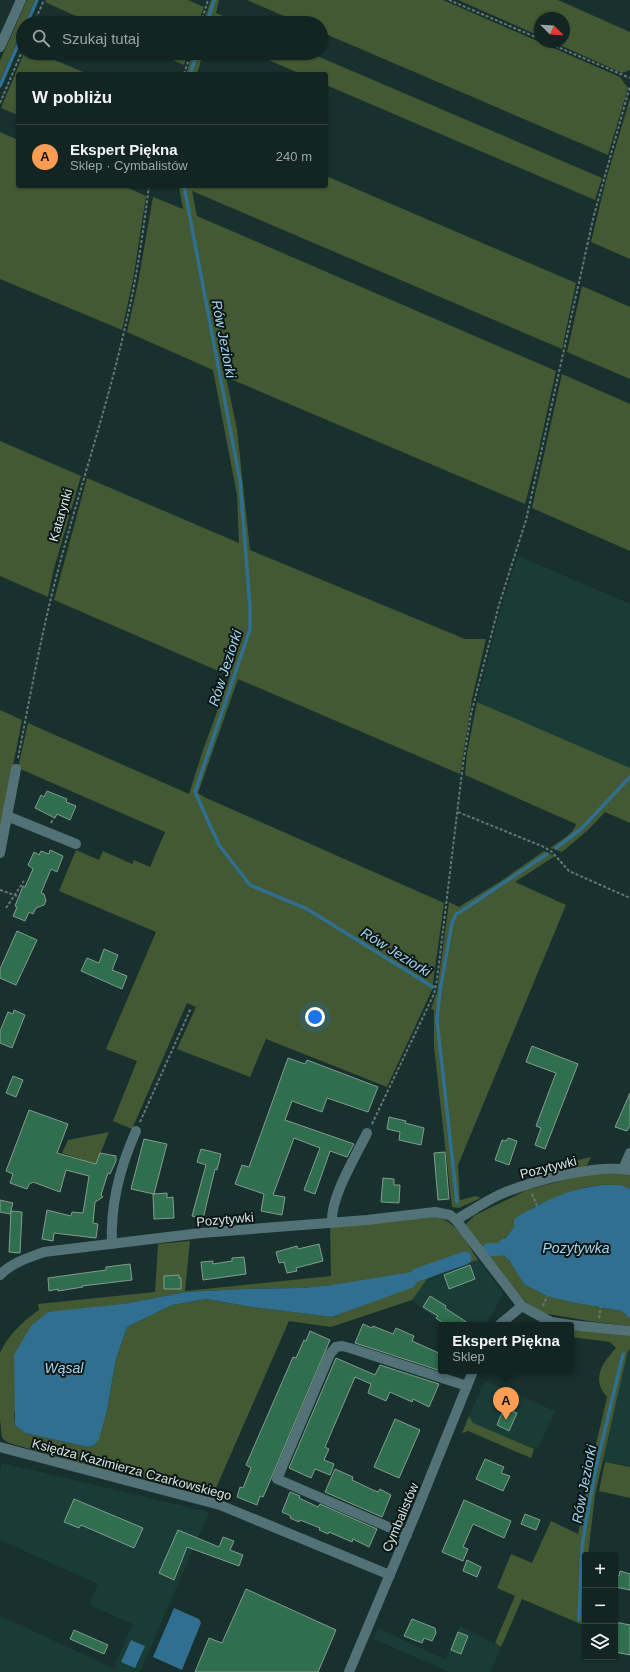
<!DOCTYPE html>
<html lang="pl">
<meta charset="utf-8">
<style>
body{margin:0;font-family:Helvetica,sans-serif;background:#1b2d2a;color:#f1f3f6}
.controls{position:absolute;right:12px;bottom:12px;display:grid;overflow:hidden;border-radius:4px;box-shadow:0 1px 3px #0004}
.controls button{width:36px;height:36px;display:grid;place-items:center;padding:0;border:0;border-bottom:1px solid #314240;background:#122522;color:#f1f3f6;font:20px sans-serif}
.compass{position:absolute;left:534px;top:12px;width:36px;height:36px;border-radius:50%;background:#122522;box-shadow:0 1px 3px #0004;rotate:114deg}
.you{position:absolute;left:315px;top:1017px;width:14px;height:14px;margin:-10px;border:3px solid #fff;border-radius:50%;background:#1a73e8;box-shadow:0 0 0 6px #1a73e833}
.badge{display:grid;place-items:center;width:26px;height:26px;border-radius:50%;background:#fc9d53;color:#111;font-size:13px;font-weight:700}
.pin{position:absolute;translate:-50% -33px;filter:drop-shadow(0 1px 2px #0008)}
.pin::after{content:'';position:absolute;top:21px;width:14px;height:12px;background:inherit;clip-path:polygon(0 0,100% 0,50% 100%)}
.popup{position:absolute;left:438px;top:1322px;width:136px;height:52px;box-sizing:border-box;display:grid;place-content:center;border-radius:4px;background:#122522;filter:drop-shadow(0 1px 3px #0005);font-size:13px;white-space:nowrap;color:#9ca5a5}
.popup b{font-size:15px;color:#f1f3f6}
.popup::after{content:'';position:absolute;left:50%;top:100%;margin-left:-8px;border:8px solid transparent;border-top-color:#122522}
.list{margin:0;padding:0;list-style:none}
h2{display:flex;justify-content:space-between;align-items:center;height:52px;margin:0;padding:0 16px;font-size:17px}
h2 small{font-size:13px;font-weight:400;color:#9ca5a5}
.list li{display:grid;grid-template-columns:26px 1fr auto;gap:12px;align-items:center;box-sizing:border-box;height:64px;padding:0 16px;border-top:1px solid #314240}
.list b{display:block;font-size:15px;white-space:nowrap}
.list p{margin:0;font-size:13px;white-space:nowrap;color:#9ca5a5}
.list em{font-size:13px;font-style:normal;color:#9ca5a5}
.icon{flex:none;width:22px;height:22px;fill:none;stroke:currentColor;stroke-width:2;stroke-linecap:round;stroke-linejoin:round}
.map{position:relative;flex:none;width:630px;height:1672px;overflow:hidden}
.search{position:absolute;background:#122522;box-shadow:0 1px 3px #0004;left:16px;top:16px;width:312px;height:44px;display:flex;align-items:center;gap:10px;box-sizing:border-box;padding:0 14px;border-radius:22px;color:#9ca5a5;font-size:15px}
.panel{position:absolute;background:#122522;box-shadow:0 1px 3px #0004;left:16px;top:72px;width:312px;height:116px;border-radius:4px}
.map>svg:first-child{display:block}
.built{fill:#193c37}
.green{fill:#435933;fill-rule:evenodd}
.water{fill:#306f90}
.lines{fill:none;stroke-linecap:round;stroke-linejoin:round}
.stream{stroke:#306f90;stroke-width:3.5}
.canal{stroke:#306f90;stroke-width:13}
.building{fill:#2f6e4e;stroke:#859b8e}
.path{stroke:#637875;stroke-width:2;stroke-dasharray:3 2;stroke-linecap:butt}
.minor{stroke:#537278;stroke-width:10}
.labels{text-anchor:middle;stroke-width:4;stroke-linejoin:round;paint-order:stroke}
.street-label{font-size:13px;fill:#d6e5e2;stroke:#0c1715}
.water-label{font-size:14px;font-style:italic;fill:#a3d6f4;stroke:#0c1715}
</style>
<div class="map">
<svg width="630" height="1672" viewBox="0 0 630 1672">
<rect width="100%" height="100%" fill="#18312e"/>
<g class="built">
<path d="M518,556L630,604V768L477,702L501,608Z"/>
<path d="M478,1260L503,1293L486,1325H443L412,1300L427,1279L455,1267Z"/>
<path d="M628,1350H630V1466L602,1461Z"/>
<path d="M485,1381L555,1411L539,1447L534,1449L472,1423L469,1416Z"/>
<path d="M2,1463L209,1512L140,1672H0V1616L116,1669L115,1664L133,1624L89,1605L98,1584L0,1540V1472Z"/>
<path d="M460,1626L501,1647L490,1672H449L374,1639L379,1629L445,1659Z"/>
</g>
<g class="green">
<path d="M27,0H35L25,23H23V28L0,81V61Z"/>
<path d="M46,0H188L204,7L198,23H91L45,2Z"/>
<path d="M211,0H219L216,13L240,23H203Z"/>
<path d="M247,0H443L620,77L628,88L608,155L321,32V23H300Z"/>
<path d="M458,0H558L630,32V70L622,73L553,42H564V18H540V36Z"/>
<path d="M24,53H38L88,74H18V115L1,108Z"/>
<path d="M157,53H188L184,65Z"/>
<path d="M193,53H203L197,74H186Z"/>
<path d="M252,53H310L602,178L595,200L326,85V74H301Z"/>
<path d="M630,98V259L591,242L606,180Z"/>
<path d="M0,132L18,140V186H124L146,196L133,280L122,330L0,279Z"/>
<path d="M326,176L576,283L562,349L192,191L197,216L556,371L537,458L525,504L226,377L237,429L250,550L465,639H486L472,699L460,774L238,679L198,793L204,797L444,903L432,990L387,1087L266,1039L250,1077L177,1049L196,1007L187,1003L132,1129L113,1121L137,1061L106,1049L156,932L59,891L76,850L99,860L103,851L132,864L134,860L150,867L165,832L18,768L28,723L189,794L203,750L230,676L54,600L87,478L239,543L237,495L213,370L127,332L138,283L153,197L183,209L179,186H326Z"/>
<path d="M582,286L630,307V379L567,352Z"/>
<path d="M562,374L630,404V551L532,508Z"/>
<path d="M0,441L81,476L53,572L48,597L0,576Z"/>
<path d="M477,702L630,768V823L605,812L588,830L562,852L550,848C558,842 574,834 576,824L465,775L467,753Z"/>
<path d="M0,710L22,720L0,832Z"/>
<path d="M544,851L555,856L515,882L566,905L458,1165L460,1200L476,1196L481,1198L459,1208L452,1207L434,1047V1010L431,1009L437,992L449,902L459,907L501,881Z"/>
<path d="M109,1132L96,1164L62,1153L68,1140Z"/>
<path d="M591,1157L587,1165L539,1177L542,1169Z"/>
<path d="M591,1173L630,1174V1189C603,1178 573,1190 548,1201C542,1203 536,1205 531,1209C520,1216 504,1245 493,1247L503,1253L509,1260L525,1284L547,1296L570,1302L622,1311L630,1318V1326L589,1321L543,1313L525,1301L465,1225L475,1215L527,1190Z"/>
<path d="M434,1217C455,1218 468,1245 478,1260L455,1267L427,1279L412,1300L331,1327L289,1321L213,1495L115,1471L114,1473L9,1443L2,1438L0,1419V1353C7,1336 24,1320 39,1310L38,1304L155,1292L158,1244L190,1241L185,1291L331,1276L330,1227ZM332,1285L362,1306L332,1317L251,1307L207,1299L172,1305L127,1327L116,1359L107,1410L94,1445L88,1447L25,1433L15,1425L14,1413L123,1304L186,1292L243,1289L302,1288Z"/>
<path d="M571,1329L630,1336V1350H628L595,1495L588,1555H585V1608L583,1625L522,1599L501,1647L495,1643L515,1596L497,1588L511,1554L532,1563L551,1521L578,1534L592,1461L607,1397C591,1379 602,1363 616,1348L610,1342L571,1337Z"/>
<path d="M469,1416L473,1423L534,1449L531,1458L468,1431L462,1433Z"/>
<path d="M605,1462L630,1467V1498L599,1491Z"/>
</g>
<g class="water">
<path d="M602,1185H620L630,1189V1319L622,1311L570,1302L547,1296L524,1284L509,1260L499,1250L496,1251L493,1248L501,1244L514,1227V1219C541,1202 570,1188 602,1185Z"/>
<path d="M412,1272L417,1275V1281L414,1287L332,1317L251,1307L207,1299L172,1305L127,1327L116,1359L107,1410L99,1439L94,1445L88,1447L25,1433L15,1425L14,1355L31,1326L48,1312L123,1304L186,1292L243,1289L302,1288L332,1285Z"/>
<path d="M174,1608L199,1619L201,1623L182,1670L153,1657Z"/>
<path d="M131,1640L145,1646L135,1668L121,1662Z"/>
</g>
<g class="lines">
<g class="stream">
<path d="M27,23L37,0"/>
<path d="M207,23L214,0"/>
<path d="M190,74L197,53"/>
<path d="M0,86L23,33"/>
<path d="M184,186L240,481L250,606V629L195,792L219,845L250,885L307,909L433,987"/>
<path d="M556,848L581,829L630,777"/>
<path d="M457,1202L437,1020L440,991L452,923L456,914L460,912L547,854"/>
<path d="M579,1620L582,1547L586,1521L597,1463L623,1354"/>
</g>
<g class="canal">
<path d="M488,1250L502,1249L505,1245"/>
<path d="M417,1275L465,1258"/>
</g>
</g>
<g class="building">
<path d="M47,791L67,799L66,802L76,806L70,820L57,814L55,818L35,808L41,795L44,797Z"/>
<path d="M50,850L63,856L57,872L51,869L41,893L44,894L46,901L44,905L36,908L33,914L29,912L25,921L13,916L17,907L15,906L23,886L25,887L33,869L28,865L34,852L39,855L41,851L49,854Z"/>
<path d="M17,931L37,940L16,985L0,978V969Z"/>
<path d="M104,949L118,955L112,970L127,976L122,989L81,971L87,958L99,963Z"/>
<path d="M14,1010L25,1015L12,1048L0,1043V1031L8,1012L13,1014Z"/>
<path d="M532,1046L578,1064L545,1149L535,1145L541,1128L536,1126L556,1073L526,1062Z"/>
<path d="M288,1058L305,1064L307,1060L378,1087L368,1112L327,1098L322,1112L292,1101L285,1120L354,1144L347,1157L330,1151L315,1194L304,1190L320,1148L294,1138L273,1195L285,1197L282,1215L261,1211L264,1194L235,1184L242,1165L249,1167Z"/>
<path d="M13,1076L23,1080L16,1097L6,1093Z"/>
<path d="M630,1093V1125L627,1131L615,1127Z"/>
<path d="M29,1110L68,1124L57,1153L96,1164L100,1153L116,1156V1161L110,1174L108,1173L107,1176L101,1195L103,1197L95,1202L93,1223L98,1224L96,1238L54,1233L53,1241L42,1239L47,1210L71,1216L72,1212L83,1213L89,1176L66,1170L60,1192L33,1182L32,1183H30L27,1189L10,1183L13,1174L6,1171Z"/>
<path d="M389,1117L406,1121L405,1123L424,1128L421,1145L399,1140L400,1132L387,1129Z"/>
<path d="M508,1138L517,1141L509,1165L495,1160L502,1140L506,1141Z"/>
<path d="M144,1139L167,1144L154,1194L167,1193V1198L173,1197L174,1218L154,1219L153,1194H154L131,1189Z"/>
<path d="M201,1149L221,1154L217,1170L215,1169L203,1219L192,1216L206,1165L197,1162Z"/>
<path d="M445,1152L449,1199L438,1200L434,1153Z"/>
<path d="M383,1178L394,1179V1185H400L399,1203L381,1202Z"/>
<path d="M0,1200L13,1203L10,1214L0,1212Z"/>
<path d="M11,1211L22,1212L20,1253L9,1252Z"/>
<path d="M319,1244L323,1261L296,1268L297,1271L287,1273L284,1262L279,1263L276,1252L297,1246L298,1249Z"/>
<path d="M244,1257L246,1274L203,1280L201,1262L213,1261V1264L232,1261V1258Z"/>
<path d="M130,1264L132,1280L82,1286L83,1287L58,1291V1289L49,1291L48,1278L106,1270V1267Z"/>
<path d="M470,1265L475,1279L449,1289L444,1275Z"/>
<path d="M179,1275V1278H181V1289H164V1276Z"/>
<path d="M430,1296L446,1306L445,1308L471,1325H446L436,1318L438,1316L423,1307Z"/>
<path d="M363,1324L372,1328L373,1326L393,1334L396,1328L414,1336L412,1341L441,1354V1371L355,1343Z"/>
<path d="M310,1331L330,1340L267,1488L263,1497L260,1496L257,1505L237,1497L240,1487L243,1488L251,1468L246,1465L293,1357L296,1358L304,1340L306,1341Z"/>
<path d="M336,1358L375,1375L380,1365L439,1384L429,1407L413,1399L412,1402L390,1392L386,1401L368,1393L371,1384L355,1377L325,1447L329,1449L324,1460L334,1464L330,1475L315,1469L311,1478L289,1468Z"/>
<path d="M504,1408L517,1413L509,1431L497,1425Z"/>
<path d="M395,1419L420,1430L399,1478L374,1467Z"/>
<path d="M485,1459L504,1467L501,1473L510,1476L503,1491L476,1479Z"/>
<path d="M335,1469L353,1477L352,1480L373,1490L378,1492L380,1489L391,1495L382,1517L325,1492Z"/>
<path d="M290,1492L300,1496L299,1498L318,1507L320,1504L377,1529L369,1547L353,1539L352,1542L329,1532L328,1534L319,1530L320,1528L300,1520L299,1522L290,1518L291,1516L282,1512Z"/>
<path d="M74,1499L143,1528L134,1548L81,1525L79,1528L64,1522Z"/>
<path d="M464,1500L511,1521L504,1538L473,1524L463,1547L468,1549L463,1561L442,1552Z"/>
<path d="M525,1514L540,1520L536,1530L521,1524Z"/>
<path d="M178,1530L219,1547L223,1537L234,1541L230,1550L243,1555L239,1566L187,1547L174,1580L159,1573Z"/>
<path d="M467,1560L481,1567L477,1577L463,1571Z"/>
<path d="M620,1571L630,1574V1590L615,1587V1575L619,1576Z"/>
<path d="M246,1589L336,1630L318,1672H195L209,1638L222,1643Z"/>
<path d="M412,1619L435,1628L436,1633L432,1641L424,1638L422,1643L404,1636Z"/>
<path d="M615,1622L630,1625V1655L615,1652Z"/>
<path d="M74,1630L108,1645L104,1654L70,1639Z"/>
<path d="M458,1632L468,1636L461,1654L451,1650Z"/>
</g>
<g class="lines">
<g class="path">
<path d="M449,0L540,39"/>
<path d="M34,23L44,0"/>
<path d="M201,23L208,0"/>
<path d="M546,42L630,78"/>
<path d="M184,74L191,53"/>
<path d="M0,103L23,49"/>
<path d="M18,758C30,697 41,635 57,574C79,490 107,408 126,323C137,278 143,232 149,186"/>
<path d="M458,812L544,847L552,852L569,871L630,898"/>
<path d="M51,823L54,817"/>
<path d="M0,890L20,897"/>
<path d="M6,908L24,881"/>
<path d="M140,1122L191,1008"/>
<path d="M372,1124L434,994L437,980L463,764L471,714L499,605L526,520L594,215L630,86"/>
<path d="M532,1194L537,1206"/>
<path d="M543,1306L547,1296"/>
<path d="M599,1318L601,1307"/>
</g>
<g class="minor">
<path d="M0,47L21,0"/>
<path d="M7,816L76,844"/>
<path d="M0,853L16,769"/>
<path d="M623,1169L630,1153"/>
<path d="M456,1220C471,1211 486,1201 501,1194C535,1180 595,1164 630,1170"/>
<path d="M332,1221C331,1196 356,1156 367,1133"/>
<path d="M112,1244C110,1204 120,1167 136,1131"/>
<path d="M0,1275C11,1263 30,1257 44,1252L201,1233L367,1220L435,1212L450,1215L456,1220L522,1306L551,1322L571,1325"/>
<path d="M499,1325L522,1306"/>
<path d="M571,1325L630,1331"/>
<path d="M0,1447L220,1505L390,1575"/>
<path d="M407,1535L277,1479L330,1354L336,1347L342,1346L350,1348L467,1386"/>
<path d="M349,1672L417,1510L473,1371"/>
</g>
</g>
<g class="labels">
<g class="street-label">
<text transform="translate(60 515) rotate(-74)" y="5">Katarynki</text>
<text transform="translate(548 1167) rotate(-14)" y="5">Pozytywki</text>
<text transform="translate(225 1219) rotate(-5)" y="5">Pozytywki</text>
<text transform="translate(132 1469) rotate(15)" y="5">Księdza Kazimierza Czarkowskiego</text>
<text transform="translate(400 1517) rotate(-67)" y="5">Cymbalistów</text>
</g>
<g class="water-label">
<text transform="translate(224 339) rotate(79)" y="5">Rów Jeziorki</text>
<text transform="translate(225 668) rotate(-72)" y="5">Rów Jeziorki</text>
<text transform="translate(396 952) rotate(32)" y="5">Rów Jeziorki</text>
<text x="576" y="1253">Pozytywka</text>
<text x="64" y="1373">Wąsal</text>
<text transform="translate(584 1484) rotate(-79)" y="5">Rów Jeziorki</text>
</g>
</g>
</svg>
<div class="controls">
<button>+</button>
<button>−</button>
<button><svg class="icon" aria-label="layers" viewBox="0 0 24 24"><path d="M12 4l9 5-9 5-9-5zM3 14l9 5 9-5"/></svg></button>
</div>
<svg class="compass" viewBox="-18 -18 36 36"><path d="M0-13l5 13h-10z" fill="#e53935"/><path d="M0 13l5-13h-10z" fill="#9ca5a5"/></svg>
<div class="you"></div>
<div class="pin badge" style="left:506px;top:1420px">A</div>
<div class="popup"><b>Ekspert Piękna</b>Sklep</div>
<div class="search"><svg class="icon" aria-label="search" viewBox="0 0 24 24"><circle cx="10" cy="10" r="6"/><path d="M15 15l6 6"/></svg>Szukaj tutaj</div>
<section class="panel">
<h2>W pobliżu<small></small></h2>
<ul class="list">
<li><span class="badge">A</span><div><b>Ekspert Piękna</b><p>Sklep · Cymbalistów</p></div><em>240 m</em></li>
</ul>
</section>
</div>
